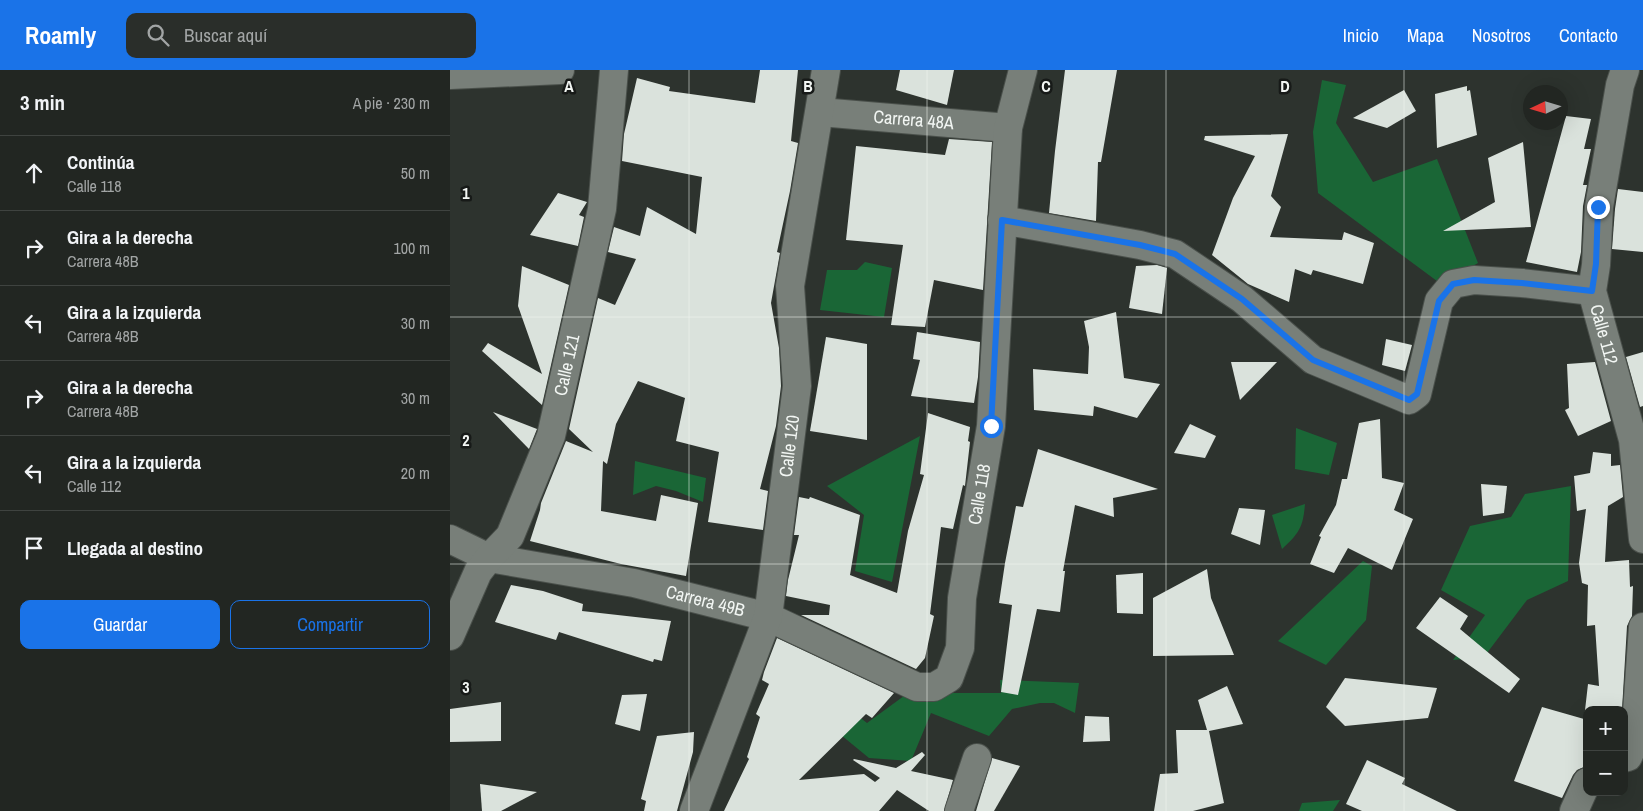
<!DOCTYPE html>
<html lang="es">
<meta charset="utf-8">
<style>
body{margin:0;font-family:"Archivo Narrow",sans-serif;background:#2a2e2a;color:#f1f3f6}
.controls{position:absolute;right:15px;bottom:15px;display:grid;overflow:hidden;border-radius:10px;box-shadow:0 5px 20px #0002}
.controls button{width:45px;height:45px;display:grid;place-items:center;padding:0;border:0;border-bottom:1px solid #3f4340;background:#222622;color:#f1f3f6;font:25px sans-serif}
.compass{position:absolute;left:1073px;top:15px;width:45px;height:45px;border-radius:50%;background:#222622;box-shadow:0 5px 20px #0002;rotate:266deg}
.stop{position:absolute;width:15px;height:15px;margin:-11px;border:4px solid #1a73e8;border-radius:50%;background:#fff}
.stop.end{background:#1a73e8;border-color:#fff;box-shadow:0 1px 5px #0008}
.list{margin:0;padding:0;list-style:none}
h2{display:flex;justify-content:space-between;align-items:center;height:65px;margin:0;padding:0 20px;font-size:21px}
h2 small{font-size:16px;font-weight:400;color:#a2a5a5}
.list li{display:grid;grid-template-columns:32px 1fr auto;gap:15px;align-items:center;box-sizing:border-box;height:75px;padding:0 20px;border-top:1px solid #3f4340}
.list b{display:block;font-size:19px;white-space:nowrap}
.list p{margin:0;font-size:16px;white-space:nowrap;color:#a2a5a5}
.list em{font-size:16px;font-style:normal;color:#a2a5a5}
.actions{display:flex;gap:10px;padding:15px 20px}
.actions a{flex:1;padding:11px 0;border:1px solid #1a73e8;border-radius:10px;text-align:center;font-size:18px;color:#1a73e8}
.actions .main{background:#1a73e8;color:#fff}
.icon{flex:none;width:28px;height:28px;fill:none;stroke:currentColor;stroke-width:2;stroke-linecap:round;stroke-linejoin:round}
.map{position:relative;flex:none;width:1193px;height:741px;overflow:hidden}
header{display:flex;align-items:center;gap:30px;box-sizing:border-box;height:70px;padding:0 25px;background:#1a73e8;color:#fff}
header strong{font-size:24px}
nav{display:flex;gap:28px;margin-inline-start:auto;font-size:18px}
.search{width:350px;height:45px;background:#2a2e2a;display:flex;align-items:center;gap:12px;box-sizing:border-box;padding:0 18px;border-radius:10px;color:#a2a5a5;font-size:19px}
main{display:flex}
aside{flex:1;background:#222622}
.map>svg:first-child{display:block}
.green{fill:#1a6636}
.building{fill:#dae2dc}
.lines{fill:none;stroke-linecap:round;stroke-linejoin:round}
.street-casing{stroke:#4a504b;stroke-width:30}
.street{stroke:#787f79;stroke-width:28}
.route{stroke:#1a73e8;stroke-width:6}
.grid{fill:none;stroke:#f2f6f3;stroke-width:1;stroke-opacity:0.55}
.labels{text-anchor:middle;stroke-width:5;stroke-linejoin:round;paint-order:stroke}
.street-label{font-size:18px;fill:#f2f6f3;stroke:#171a18}
.grid-label{font-size:16px;text-anchor:middle;font-weight:bold;fill:#f2f6f3;stroke:#171a18;stroke-width:5;stroke-linejoin:round;paint-order:stroke}
</style>
<header>
<strong>Roamly</strong>
<div class="search"><svg class="icon" aria-label="search" viewBox="0 0 24 24"><circle cx="10" cy="10" r="6"/><path d="M15 15l6 6"/></svg>Buscar aquí</div>
<nav><a>Inicio</a><a>Mapa</a><a>Nosotros</a><a>Contacto</a></nav>
</header>
<main>
<aside>
<h2>3 min<small>A pie · 230 m</small></h2>
<ul class="list">
<li><svg class="icon" aria-label="ahead" viewBox="0 0 24 24"><path d="M12 20V5M6 11l6-6 6 6"/></svg><div><b>Continúa</b><p>Calle 118</p></div><em>50 m</em></li>
<li><svg class="icon" aria-label="right" viewBox="0 0 24 24"><path d="M7 20v-9h11M14 6l5 5-5 5"/></svg><div><b>Gira a la derecha</b><p>Carrera 48B</p></div><em>100 m</em></li>
<li><svg class="icon" aria-label="left" viewBox="0 0 24 24"><path d="M17 20v-9H6M10 6l-5 5 5 5"/></svg><div><b>Gira a la izquierda</b><p>Carrera 48B</p></div><em>30 m</em></li>
<li><svg class="icon" aria-label="right" viewBox="0 0 24 24"><path d="M7 20v-9h11M14 6l5 5-5 5"/></svg><div><b>Gira a la derecha</b><p>Carrera 48B</p></div><em>30 m</em></li>
<li><svg class="icon" aria-label="left" viewBox="0 0 24 24"><path d="M17 20v-9H6M10 6l-5 5 5 5"/></svg><div><b>Gira a la izquierda</b><p>Calle 112</p></div><em>20 m</em></li>
<li><svg class="icon" aria-label="arrive" viewBox="0 0 24 24"><path d="M6 21V4h12l-3 4 3 4H6"/></svg><div><b>Llegada al destino</b></div></li>
</ul>
<div class="actions"><a class="main">Guardar</a><a>Compartir</a></div>
</aside>
<div class="map">
<svg width="1193" height="741" viewBox="0 0 1193 741">
<rect width="100%" height="100%" fill="#2d332e"/>
<g class="green">
<path d="M872,10L896,15L886,53L923,112L987,89L1028,193L991,214L868,123L863,62Z"/>
<path d="M415,192L442,198L434,247L370,240L377,200H407Z"/>
<path d="M846,358L887,373L879,405L845,399Z"/>
<path d="M470,366L442,512L405,501L414,445L377,416Z"/>
<path d="M185,391L256,408L253,432L226,421L206,416L183,425Z"/>
<path d="M1121,416L1118,511L1077,530L1034,587L1003,590L1035,545L991,520L1020,456L1061,447L1075,424Z"/>
<path d="M855,434C853,458 849,463 832,479L822,445Z"/>
<path d="M913,491L922,496L916,550L876,595L828,571Z"/>
<path d="M550,610L629,613L625,643L604,633H590L562,639L539,666L481,643L461,691L419,688L358,638L371,617L417,653L458,623H551Z"/>
<path d="M890,730L883,741H849L852,733Z"/>
</g>
<g class="building">
<path d="M310,0H348L341,71L348,73L340,121L327,182L330,183L321,233L329,278L331,316L326,356L310,419L318,421L313,460L258,452L269,382L226,371L235,328L188,311L166,354L157,394L153,391L151,441L206,451L211,425L248,433L236,506L171,494L80,471L90,440L91,433L116,371L143,382L119,359L148,228L165,235L186,189L158,182L164,157L190,166L197,137L246,164L252,107L172,91L174,64L187,8L220,17L219,21L305,33Z"/>
<path d="M450,0H504L497,35L446,20Z"/>
<path d="M615,0H667L651,92H648L646,151L599,143L605,81Z"/>
<path d="M1017,16V21L1020,20L1027,65L987,78L985,24Z"/>
<path d="M954,20L966,41L937,58L903,48Z"/>
<path d="M1116,46L1141,49L1134,79H1141L1133,115H1137L1133,136L1131,182L1127,202L1076,192Z"/>
<path d="M838,64L821,126L831,137L820,167L892,170L894,162L924,173L913,214L863,200L861,205L845,199L839,232L798,214L762,185L783,128L805,86L754,70L755,66Z"/>
<path d="M499,69L542,72L533,220L484,210L475,257L441,255L453,175L396,170L406,76L495,85Z"/>
<path d="M1073,72L1081,157L993,161L1045,132L1038,88Z"/>
<path d="M1168,119L1193,122V182L1162,179L1165,139Z"/>
<path d="M108,123L137,132L129,145L134,147L128,176L80,165Z"/>
<path d="M707,195L717,198L712,244L679,238L686,196Z"/>
<path d="M72,196L119,215L92,335L32,281L38,273L92,304L68,236Z"/>
<path d="M666,242L674,308L710,314L687,348L644,336L643,346L584,340L583,299L638,304L639,277L634,251Z"/>
<path d="M467,262L530,272L528,307L524,333L461,326L470,290L463,289Z"/>
<path d="M376,267L417,274V370L360,361Z"/>
<path d="M936,269L962,275L955,301L932,295Z"/>
<path d="M1193,282V336L1190,337L1176,287Z"/>
<path d="M781,292H827L790,330Z"/>
<path d="M1145,292L1161,351L1128,366L1115,340L1119,338L1117,294Z"/>
<path d="M43,342L87,359L79,379Z"/>
<path d="M478,343L520,357L518,371L520,372L515,416L513,415L503,459L491,457L480,544L484,546L475,588L466,599L351,545H379L380,535L336,526L338,510L349,465H344L349,427L359,429L360,427L410,445L400,505L447,523L458,461L474,405L470,404Z"/>
<path d="M930,349L932,408L954,413L944,440L963,449L942,500L898,478L884,503L860,494L871,467L869,466L886,435L892,409H897L909,353Z"/>
<path d="M740,354L766,366L755,388L724,383Z"/>
<path d="M588,379L708,419L663,428L664,447L625,435L613,501H615L610,542L587,539L568,625L551,622L562,535L549,533L555,493L566,436L573,437Z"/>
<path d="M1143,382L1161,384V396L1170,395L1173,427L1158,436L1155,492L1179,490L1180,517L1183,516L1182,546L1177,556L1172,640H1137V691L1134,697L1127,700L1123,705L1112,728L1064,711L1092,637L1134,649L1138,614L1149,616L1145,555L1137,556L1138,515L1132,513L1129,493L1136,439L1127,441L1124,406L1140,403Z"/>
<path d="M1031,414L1057,416L1054,443L1033,446Z"/>
<path d="M789,438L815,440L810,475L781,464Z"/>
<path d="M757,499L761,528L784,585L703,586V528Z"/>
<path d="M693,503V544L667,543L666,505Z"/>
<path d="M61,515L93,521L133,534L132,541L221,551L212,591L204,589L203,592L109,562L106,570L45,552Z"/>
<path d="M990,527L1018,546L1010,559L1070,609L1059,623L966,558Z"/>
<path d="M327,568L444,623L422,648L416,644L349,710L414,704L425,712L430,708L403,690L404,689L446,698L472,682L475,685L461,701L503,710L494,741H479L447,720L429,741H274L299,689L297,687L310,647L306,644L319,614L312,610L314,602Z"/>
<path d="M895,608L987,618L978,648L895,656L876,637Z"/>
<path d="M777,616L793,654L759,661L774,733L743,741H704L710,704L728,703L726,660H757L748,630Z"/>
<path d="M197,624L190,661L165,654L172,625Z"/>
<path d="M51,632V671L0,672V639Z"/>
<path d="M635,646L659,647L660,671L633,672Z"/>
<path d="M244,662L243,682L227,741H194L196,731L191,729L207,666Z"/>
<path d="M542,688L570,696L544,741H526Z"/>
<path d="M917,690L955,708L952,714L1007,741H912L896,734Z"/>
<path d="M30,714L87,722L51,741H32Z"/>
</g>
<g class="lines">
<g class="street-casing">
<g id="street">
<path id="s1" d="M1175,0L1170,15L1149,137L1146,195L1142,221L1183,370L1193,469"/>
<path d="M0,5L110,0"/>
<path id="s2" d="M370,42L558,58"/>
<path d="M552,150L690,175L725,184L792,229L863,290L959,330L967,324L989,231L1003,214L1024,210L1072,213L1142,221"/>
<path id="s3" d="M0,469L39,488L184,513L318,547L467,617H484L499,608L510,578L512,528L541,356L558,58L573,0"/>
<path id="s4" d="M0,566L28,502L39,488L60,466L101,366L152,139L164,0"/>
<path d="M1174,688L1178,687L1185,671L1193,557"/>
<path id="s5" d="M244,741L318,547L347,316L340,216L376,0"/>
<path d="M509,741L527,688"/>
<path d="M1124,741L1137,712"/>
</g>
</g>
<use href="#street" class="street"/>
</g>
<g class="lines">
<path class="route" d="M541,356L552,150L690,175L725,184L792,229L863,290L959,330L967,324L989,231L1003,214L1024,210L1072,213L1142,221L1146,194L1148,137"/>
</g>
<path class="grid" d="M239,0V741M477,0V741M716,0V741M954,0V741M0,247H1193M0,494H1193"/>
<g class="labels">
<g class="street-label">
<text dy="6" stroke="none"><textPath href="#s2" startOffset="94">Carrera 48A</textPath></text>
<text dy="6" stroke="none"><textPath href="#s1" startOffset="269">Calle 112</textPath></text>
<text dy="6" stroke="none"><textPath href="#s4" startOffset="299">Calle 121</textPath></text>
<text dy="6" stroke="none"><textPath href="#s5" startOffset="380">Calle 120</textPath></text>
<text dy="6" stroke="none"><textPath href="#s3" startOffset="715">Calle 118</textPath></text>
<text dy="6" stroke="none"><textPath href="#s3" startOffset="264">Carrera 49B</textPath></text>
</g>
</g>
<g class="grid-label">
<text x="119" y="22">A</text>
<text x="358" y="22">B</text>
<text x="596" y="22">C</text>
<text x="835" y="22">D</text>
<text x="16" y="129">1</text>
<text x="16" y="376">2</text>
<text x="16" y="623">3</text>
</g>
</svg>
<div class="controls">
<button>+</button>
<button>−</button>
</div>
<svg class="compass" viewBox="-18 -18 36 36"><path d="M0-13l5 13h-10z" fill="#e53935"/><path d="M0 13l5-13h-10z" fill="#a2a5a5"/></svg>
<div class="stop" style="left:541px;top:356px"></div>
<div class="stop end" style="left:1148px;top:137px"></div>
</div>
</main>
